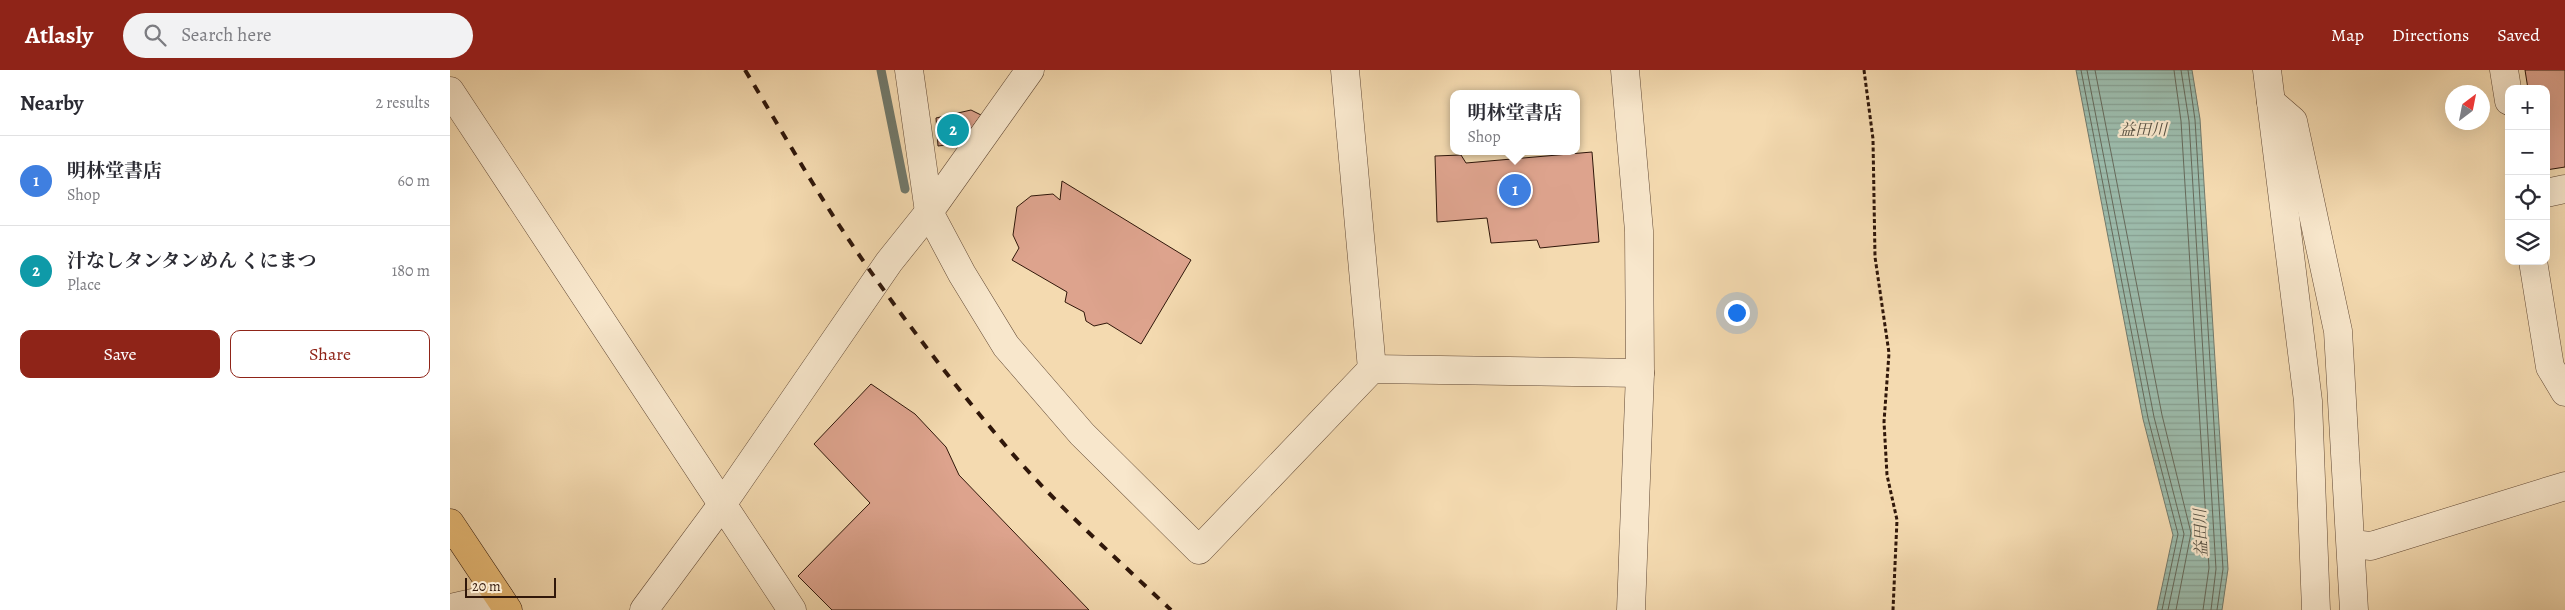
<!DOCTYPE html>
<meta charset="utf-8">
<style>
body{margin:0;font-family:Alegreya,"Noto Serif JP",serif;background:#f2f2f3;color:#2b2b33}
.controls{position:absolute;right:15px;top:15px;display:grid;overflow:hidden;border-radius:10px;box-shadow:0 5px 20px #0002}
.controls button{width:45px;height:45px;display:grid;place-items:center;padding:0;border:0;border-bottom:1px solid #e1e1e2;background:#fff;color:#2b2b33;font:25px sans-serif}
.compass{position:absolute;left:1995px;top:15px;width:45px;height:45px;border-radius:50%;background:#fff;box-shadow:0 5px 20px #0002;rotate:32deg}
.scale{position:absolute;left:15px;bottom:12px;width:91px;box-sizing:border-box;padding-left:5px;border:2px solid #30170a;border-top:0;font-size:14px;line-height:18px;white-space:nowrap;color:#30170a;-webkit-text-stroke:4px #f8e7cc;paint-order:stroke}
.you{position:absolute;left:1286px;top:242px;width:18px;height:18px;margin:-12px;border:4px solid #fff;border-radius:50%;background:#1a73e8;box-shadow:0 0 0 8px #1a73e833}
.badge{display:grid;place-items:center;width:32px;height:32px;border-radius:50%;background:#8f2418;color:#fff;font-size:16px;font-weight:700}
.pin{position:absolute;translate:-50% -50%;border:2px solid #fff;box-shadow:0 1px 5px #0006}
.popup{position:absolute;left:1000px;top:20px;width:130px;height:65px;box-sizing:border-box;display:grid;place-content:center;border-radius:10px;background:#fff;filter:drop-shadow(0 1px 4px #0005);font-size:16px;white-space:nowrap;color:#7c7c81}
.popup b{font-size:19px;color:#2b2b33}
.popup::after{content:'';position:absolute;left:50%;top:100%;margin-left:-10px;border:10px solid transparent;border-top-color:#fff}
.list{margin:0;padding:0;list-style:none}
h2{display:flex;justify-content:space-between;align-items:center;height:65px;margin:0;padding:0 20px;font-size:21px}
h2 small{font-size:16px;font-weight:400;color:#7c7c81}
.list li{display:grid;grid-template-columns:32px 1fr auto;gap:15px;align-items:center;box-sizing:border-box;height:90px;padding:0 20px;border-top:1px solid #e1e1e2}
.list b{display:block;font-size:19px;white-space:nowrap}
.list p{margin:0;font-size:16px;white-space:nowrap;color:#7c7c81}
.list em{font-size:16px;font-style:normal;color:#7c7c81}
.actions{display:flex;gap:10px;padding:15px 20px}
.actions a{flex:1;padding:11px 0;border:1px solid #8f2418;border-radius:10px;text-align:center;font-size:18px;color:#8f2418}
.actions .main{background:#8f2418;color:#fff}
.icon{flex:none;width:28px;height:28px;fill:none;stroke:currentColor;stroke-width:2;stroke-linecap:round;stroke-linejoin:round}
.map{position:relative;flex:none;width:2115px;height:540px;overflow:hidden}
header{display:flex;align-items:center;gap:30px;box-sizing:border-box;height:70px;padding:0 25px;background:#8f2418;color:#fff}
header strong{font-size:24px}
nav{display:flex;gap:28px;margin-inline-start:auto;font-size:18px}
.search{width:350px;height:45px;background:#f2f2f3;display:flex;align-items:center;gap:12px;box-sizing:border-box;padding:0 18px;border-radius:28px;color:#7c7c81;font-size:19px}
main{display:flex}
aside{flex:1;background:#fff}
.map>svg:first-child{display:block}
.water{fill:url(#water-rules);stroke:#71796b}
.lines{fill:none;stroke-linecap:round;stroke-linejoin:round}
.shore{stroke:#66695a;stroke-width:1}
.stream{stroke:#71796b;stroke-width:9}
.building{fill:#dda38d;stroke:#30170a}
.minor-casing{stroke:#614834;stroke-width:29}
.major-casing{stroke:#30170a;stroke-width:29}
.path{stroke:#30170a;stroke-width:3;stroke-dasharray:4 2.5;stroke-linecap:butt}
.minor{stroke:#f8e7cc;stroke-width:28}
.major{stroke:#eabd78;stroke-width:28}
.rail{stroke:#30170a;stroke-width:4;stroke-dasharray:9 9;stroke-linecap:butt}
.labels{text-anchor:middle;stroke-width:4.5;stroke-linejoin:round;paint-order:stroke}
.water-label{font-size:16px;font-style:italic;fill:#565042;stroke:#f8e7cc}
</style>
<header>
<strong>Atlasly</strong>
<div class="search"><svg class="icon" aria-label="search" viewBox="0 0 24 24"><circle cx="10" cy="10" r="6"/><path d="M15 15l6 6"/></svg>Search here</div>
<nav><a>Map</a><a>Directions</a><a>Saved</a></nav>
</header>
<main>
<aside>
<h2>Nearby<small>2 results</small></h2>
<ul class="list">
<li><span class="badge" style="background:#3f7fe0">1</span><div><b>明林堂書店</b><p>Shop</p></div><em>60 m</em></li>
<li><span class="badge" style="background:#0f9aa8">2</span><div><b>汁なしタンタンめん くにまつ</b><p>Place</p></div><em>180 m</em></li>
</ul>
<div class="actions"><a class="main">Save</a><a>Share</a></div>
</aside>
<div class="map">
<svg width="2115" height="540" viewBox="0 0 2115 540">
<defs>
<pattern id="water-rules" width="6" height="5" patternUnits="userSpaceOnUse" patternTransform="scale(1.25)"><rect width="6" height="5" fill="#9cbbab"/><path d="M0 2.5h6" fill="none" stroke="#87a092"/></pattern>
</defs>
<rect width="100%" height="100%" fill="#f4dab0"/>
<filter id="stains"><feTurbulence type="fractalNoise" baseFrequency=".004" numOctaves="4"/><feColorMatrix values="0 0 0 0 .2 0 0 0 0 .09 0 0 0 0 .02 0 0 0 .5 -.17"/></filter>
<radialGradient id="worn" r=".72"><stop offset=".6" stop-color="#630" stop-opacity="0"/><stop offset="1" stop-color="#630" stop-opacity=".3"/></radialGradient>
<path class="water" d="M1626,0H1742L1750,49L1778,499L1772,540H1707L1723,465L1693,349Z"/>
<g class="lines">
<g class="shore">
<path d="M1631,0L1698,348L1728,464L1712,540"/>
<path d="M1637,0L1704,347L1734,464L1718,540"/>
<path d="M1645,0L1712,345L1741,463L1726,540"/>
<path d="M1724,0L1731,51L1759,498L1753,540"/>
<path d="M1731,0L1739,51L1766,499L1761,540"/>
<path d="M1738,0L1745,50L1773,499L1767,540"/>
</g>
<path class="stream" d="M431,0L455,119"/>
</g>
<g class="building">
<path d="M2075,0H2115V97L2096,100V19H2078Z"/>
<path d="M521,40L531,45L511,73L488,76L486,48Z"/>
<path d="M1142,82L1149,172L1090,178L1087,170L1041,173L1037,148L987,152L985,86L1011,85L1016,93Z"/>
<path d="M612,111L741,190L691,274L657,253L644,256L636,251L634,242L615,232L617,222L562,190L569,178L563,165L567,137L581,126L603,124L610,130Z"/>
<path d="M421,314L465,344L496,377L509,405L639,540H382L348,506L420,433L364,374Z"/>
</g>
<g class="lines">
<g class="minor-casing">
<g id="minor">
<path d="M459,0L479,142L512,204L556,276L632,364L749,480L922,299L1190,303"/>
<path d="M895,0L922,299"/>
<path d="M1175,0L1189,161L1190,303L1181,540"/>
<path d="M1817,0L1858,331L1866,540"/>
<path d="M2054,0L2059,31"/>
<path d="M0,21L342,540"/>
<path d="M1821,32L1843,51L1888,261L1904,540"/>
<path d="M2096,123L2115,119"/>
<path d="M2083,191L2100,297L2115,322"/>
<path d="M1901,474L1921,476L2115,416"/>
<path d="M0,538L49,527"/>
<path d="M194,540L271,436L439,192L479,142L580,0"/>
</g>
</g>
<g class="major-casing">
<path id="major" d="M0,453L58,540"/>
</g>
<path class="path" d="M1414,0L1423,69L1425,187L1439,283L1434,352L1437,405L1447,450L1443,540"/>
<use href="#minor" class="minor"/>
<use href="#major" class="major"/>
<path class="rail" d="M295,0C326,51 356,104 389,155C439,231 496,305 555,375C605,434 664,486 721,540"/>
</g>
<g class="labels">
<g class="water-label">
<text x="1693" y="65">益田川</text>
<text transform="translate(1750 463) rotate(-92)" y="6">益田川</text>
</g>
</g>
<rect width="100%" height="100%" filter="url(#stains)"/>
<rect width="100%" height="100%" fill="url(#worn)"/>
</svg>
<div class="controls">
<button>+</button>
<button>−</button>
<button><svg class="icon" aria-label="locate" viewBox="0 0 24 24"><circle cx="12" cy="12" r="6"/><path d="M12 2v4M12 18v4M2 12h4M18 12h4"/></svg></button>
<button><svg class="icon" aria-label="layers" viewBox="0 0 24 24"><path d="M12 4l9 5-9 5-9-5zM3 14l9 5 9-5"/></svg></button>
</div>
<svg class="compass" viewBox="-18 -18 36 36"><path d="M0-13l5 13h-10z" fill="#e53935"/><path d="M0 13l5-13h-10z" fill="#7c7c81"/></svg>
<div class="scale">20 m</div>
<div class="you"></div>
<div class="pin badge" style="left:1065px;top:120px;background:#3f7fe0">1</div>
<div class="popup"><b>明林堂書店</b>Shop</div>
<div class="pin badge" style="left:503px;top:60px;background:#0f9aa8">2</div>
</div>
</main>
